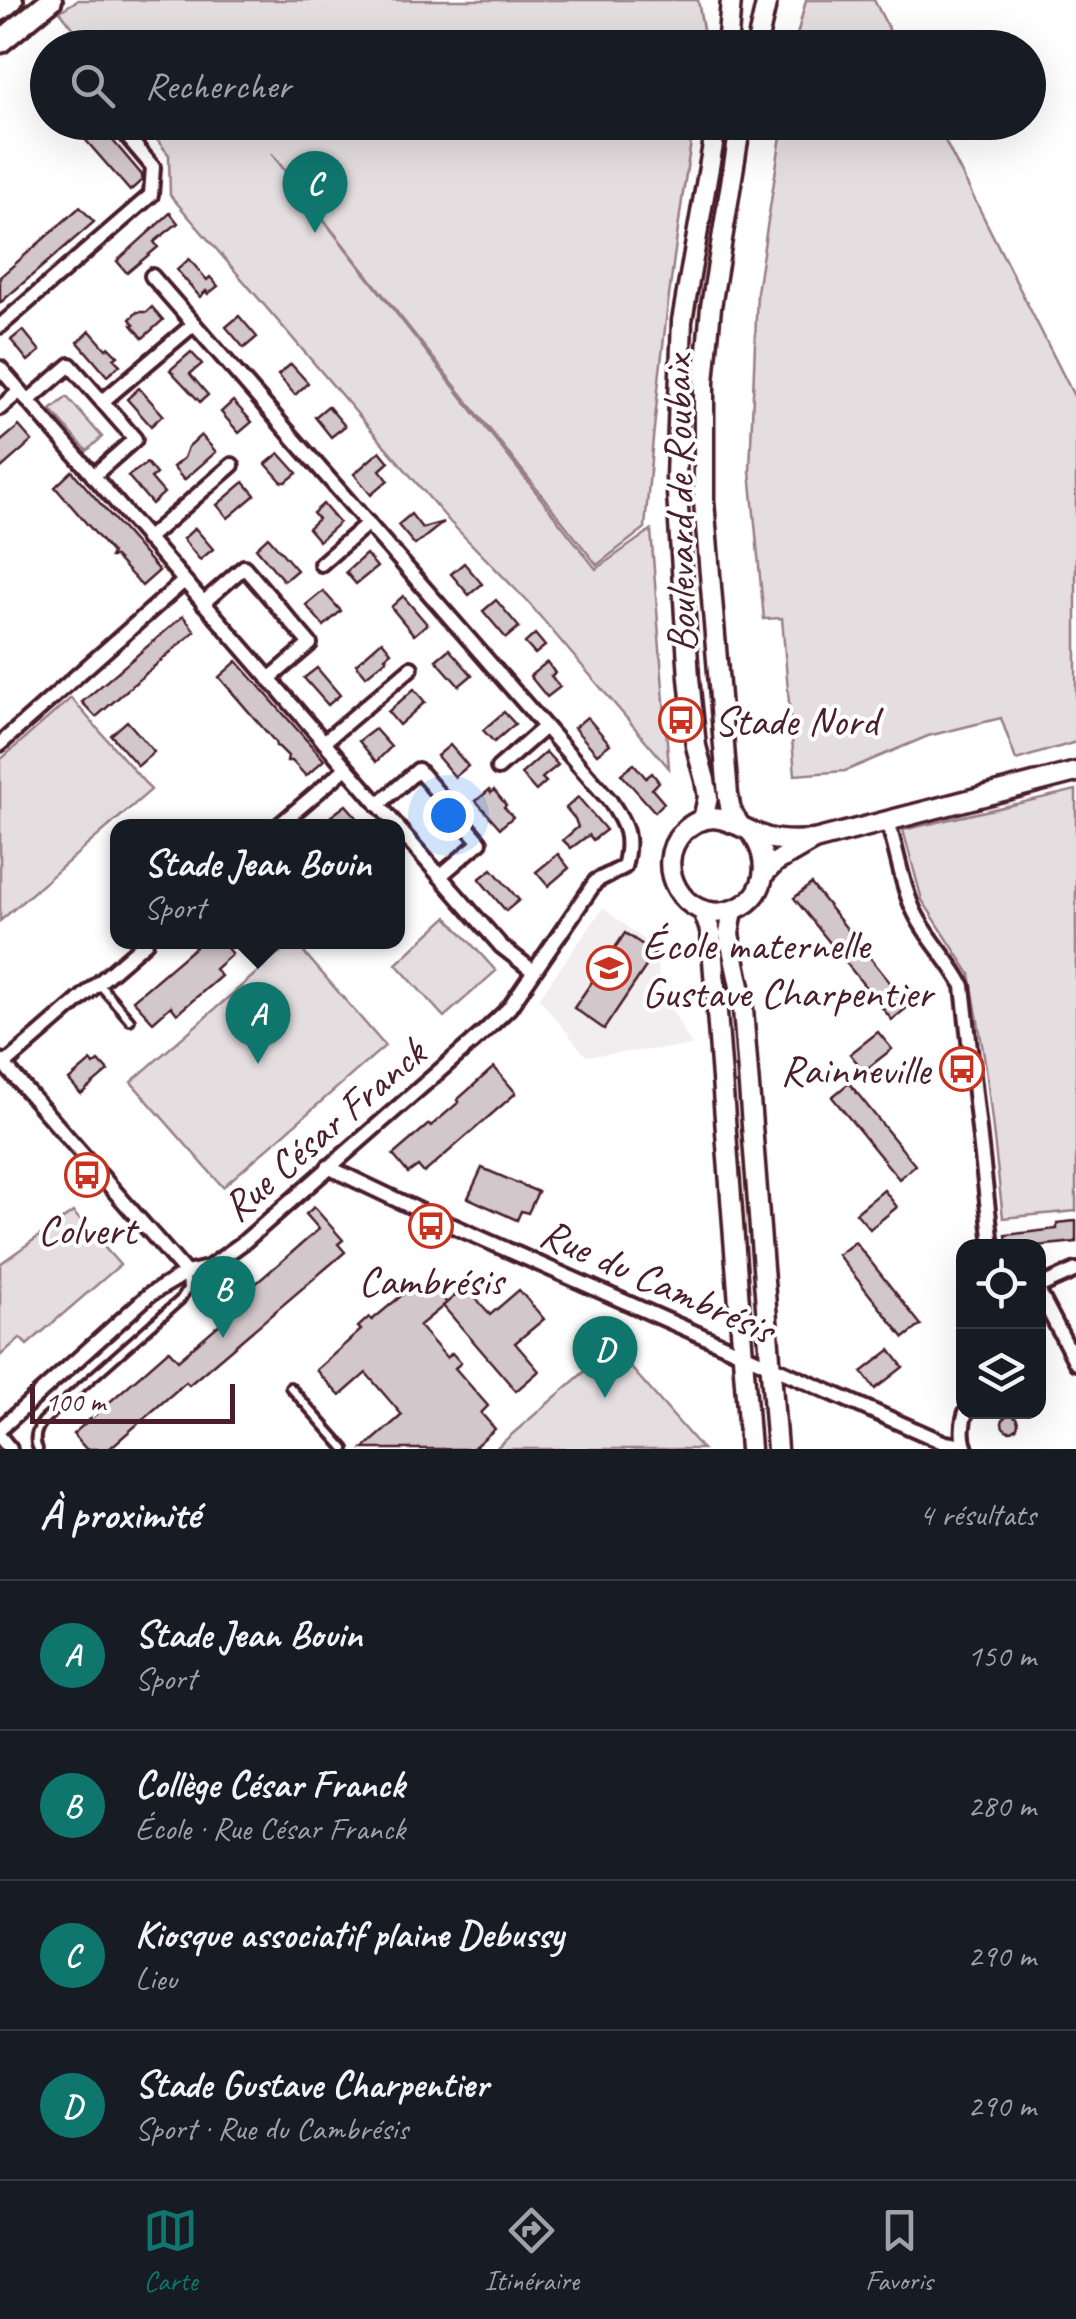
<!DOCTYPE html>
<html lang="fr">
<meta charset="utf-8">
<style>
body{margin:0;font-family:Caveat,sans-serif;background:#20242c;color:#f1f3f6}
.controls{position:absolute;right:30px;bottom:30px;display:grid;overflow:hidden;border-radius:20px;box-shadow:0 10px 40px #0002}
.controls button{width:90px;height:90px;display:grid;place-items:center;padding:0;border:0;border-bottom:2px solid #363941;background:#171b24;color:#f1f3f6;font:50px sans-serif}
.scale{position:absolute;left:30px;bottom:25px;width:205px;box-sizing:border-box;padding-left:10px;border:5px solid #4a1f2b;border-top:0;font-size:28px;line-height:35px;white-space:nowrap;color:#4a1f2b;-webkit-text-stroke:8px #fff;paint-order:stroke}
.you{position:absolute;left:448px;top:815px;width:35px;height:35px;margin:-25px;border:8px solid #fff;border-radius:50%;background:#1a73e8;box-shadow:0 0 0 15px #1a73e833}
.badge{display:grid;place-items:center;width:65px;height:65px;border-radius:50%;background:#0f766e;color:#fff;font-size:32px;font-weight:700}
.pin{position:absolute;translate:-50% -82px;filter:drop-shadow(0 2px 5px #0008)}
.pin::after{content:'';position:absolute;top:52px;width:35px;height:30px;background:inherit;clip-path:polygon(0 0,100% 0,50% 100%)}
.popup{position:absolute;left:110px;top:819px;width:295px;height:130px;box-sizing:border-box;display:grid;place-content:center;border-radius:20px;background:#171b24;filter:drop-shadow(0 2px 8px #0005);font-size:32px;white-space:nowrap;color:#9ea1a6}
.popup b{font-size:38px;color:#f1f3f6}
.popup::after{content:'';position:absolute;left:50%;top:100%;margin-left:-20px;border:20px solid transparent;border-top-color:#171b24}
.list{margin:0;padding:0;list-style:none}
h2{display:flex;justify-content:space-between;align-items:center;height:130px;margin:0;padding:0 40px;font-size:42px}
h2 small{font-size:32px;font-weight:400;color:#9ea1a6}
.list li{display:grid;grid-template-columns:65px 1fr auto;gap:30px;align-items:center;box-sizing:border-box;height:150px;padding:0 40px;border-top:2px solid #363941}
.list b{display:block;font-size:38px;white-space:nowrap}
.list p{margin:0;font-size:32px;white-space:nowrap;color:#9ea1a6}
.list em{font-size:32px;font-style:normal;color:#9ea1a6}
.icon{flex:none;width:55px;height:55px;fill:none;stroke:currentColor;stroke-width:2;stroke-linecap:round;stroke-linejoin:round}
.map{position:relative;flex:none;width:1076px;height:1449px;overflow:hidden}
.search{position:absolute;background:#171b24;box-shadow:0 10px 40px #0002;left:30px;right:30px;top:30px;height:110px;display:flex;align-items:center;gap:25px;box-sizing:border-box;padding:0 35px;border-radius:55px;color:#9ea1a6;font-size:38px}
.sheet{height:730px;background:#171b24}
nav{display:flex;justify-content:space-around;align-items:center;box-sizing:border-box;height:140px;border-top:2px solid #363941;background:#171b24;font-size:28px;color:#9ea1a6}
nav a{display:grid;justify-items:center;gap:5px}
nav .on{color:#0f766e}
.map>svg:first-child{display:block}
.built{fill:#f2eeef}
.green{fill:#e5dee0;stroke:#987e86;stroke-width:2.5}
.building{fill:#d2c7cb;stroke:#4a1f2b;stroke-width:2.5}
.lines{fill:none;stroke-linecap:round;stroke-linejoin:round}
.service-casing{stroke:#4a1f2b;stroke-width:14}
.minor-casing{stroke:#4a1f2b;stroke-width:20}
.secondary-casing{stroke:#4a1f2b;stroke-width:25}
.primary-casing{stroke:#4a1f2b;stroke-width:28}
.service{stroke:#fff;stroke-width:6}
.minor{stroke:#fff;stroke-width:12}
.secondary{stroke:#fff;stroke-width:18}
.primary{stroke:#fff;stroke-width:20}
.labels{text-anchor:middle;stroke-width:8;stroke-linejoin:round;paint-order:stroke}
.street-label{font-size:42px;fill:#4a1f2b;stroke:#fff}
.poi-label{font-size:42px;fill:#4a1f2b;stroke:#fff;text-anchor:start}
</style>
<div class="map">
<svg width="1076" height="1449" viewBox="0 0 1076 1449">
<rect width="100%" height="100%" fill="#fff"/>
<filter id="ink" filterUnits="userSpaceOnUse"><feTurbulence type="fractalNoise" baseFrequency=".01" numOctaves="2"/><feDisplacementMap in="SourceGraphic" scale="20" xChannelSelector="R" yChannelSelector="G"/><feConvolveMatrix kernelMatrix="1 2 1 2 8 2 1 2 1" color-interpolation-filters="sRGB"/></filter>
<g filter="url(#ink)">
<path class="built" d="M603,908L656,949L660,988L692,1046L586,1056L539,998Z"/>
<g class="green">
<path d="M78,0H698L706,47H88L60,11Z"/>
<path d="M806,0H874L898,47H794Z"/>
<path d="M144,123H694C672,257 656,392 645,528L597,565L271,153L596,569L651,530L669,768L527,601L450,522L170,195L169,155Z"/>
<path d="M783,123H936L1076,400V742L1016,760L1001,718L928,736L845,771L795,775L782,618L764,619L750,471L757,292Z"/>
<path d="M67,397L102,437L87,451L51,410Z"/>
<path d="M71,698L151,790L0,921V760Z"/>
<path d="M1076,790V1211L1003,1218L986,1068L970,974L922,900L903,830Z"/>
<path d="M447,917L496,971L444,1017L396,964Z"/>
<path d="M292,942H295L385,1046L223,1187L131,1082Z"/>
<path d="M73,1212L120,1265L27,1345L20,1338L0,1356V1264Z"/>
<path d="M613,1347L702,1449H495Z"/>
</g>
<g class="building">
<path d="M70,122H97L142,175V180L130,191Z"/>
<path d="M80,207L94,222L0,303V277Z"/>
<path d="M170,213L178,223L154,242L158,247L127,273L117,261Z"/>
<path d="M189,259L207,280L210,277L218,286L208,294L206,291L200,297L177,270Z"/>
<path d="M152,307L163,320L143,338L132,325L134,324L130,319L137,312H147Z"/>
<path d="M239,316L257,337L244,348L226,327Z"/>
<path d="M23,330L40,351L28,361L11,340Z"/>
<path d="M90,331L106,349L109,347L118,356L114,359L120,365L107,376L78,342Z"/>
<path d="M191,352L202,364L190,374L208,395L200,402L170,370Z"/>
<path d="M291,364L308,383L295,395L278,375Z"/>
<path d="M139,388L163,415L151,426L127,399Z"/>
<path d="M233,401L252,422L239,433L221,412Z"/>
<path d="M328,406L345,426L331,437L315,417Z"/>
<path d="M19,426L32,441L0,469V442Z"/>
<path d="M201,435L216,452L184,480L173,467L184,458L188,447Z"/>
<path d="M380,451L389,462L380,470L388,480L371,495L354,474Z"/>
<path d="M279,453L297,473L286,482H282L266,464Z"/>
<path d="M147,463L156,474L151,478L164,493L152,504L128,476Z"/>
<path d="M72,471L159,571L142,586L115,557H110L112,553L55,487Z"/>
<path d="M244,482L255,495L228,518L217,505Z"/>
<path d="M323,504L339,523L319,541L308,528L318,519L313,513Z"/>
<path d="M411,514L422,528L444,522L415,545L398,525Z"/>
<path d="M195,528L213,549L200,560L183,539Z"/>
<path d="M268,537L297,570L284,581L256,548Z"/>
<path d="M366,554L377,567L356,584L346,572Z"/>
<path d="M464,563L482,584L469,595L451,574Z"/>
<path d="M323,591L341,611L324,626L306,605Z"/>
<path d="M403,596L427,624L414,635L391,607Z"/>
<path d="M496,600L519,627L506,638L483,611Z"/>
<path d="M183,616L195,631L96,717L82,702Z"/>
<path d="M535,634L545,646L535,654L525,643Z"/>
<path d="M382,641L391,652L385,657L387,659L366,676L356,664Z"/>
<path d="M449,649L472,675L459,686L436,660Z"/>
<path d="M237,661L324,760L306,776L292,761H287L288,756L279,747L276,746L275,742L219,677Z"/>
<path d="M547,662L555,673L551,676L560,687L547,697L530,676Z"/>
<path d="M317,668L340,695L328,705L304,678Z"/>
<path d="M414,689L425,702L399,725L388,712Z"/>
<path d="M504,712L515,724L494,742L483,730Z"/>
<path d="M587,717L610,744L597,754L574,728Z"/>
<path d="M127,721L154,752L138,766L111,735Z"/>
<path d="M375,729L391,747L376,762L359,741Z"/>
<path d="M450,745L468,766L455,777L437,756Z"/>
<path d="M546,752L558,765L542,778L546,782L536,791L521,774Z"/>
<path d="M634,764L646,778L652,773L659,782L652,789L664,803L655,812L621,774Z"/>
<path d="M489,790L491,793L494,790L506,805L504,807L513,817L500,828L476,801Z"/>
<path d="M578,797L606,830L593,840L589,835L571,848L563,840L578,827L575,819L566,808Z"/>
<path d="M346,805L360,821L354,826H318Z"/>
<path d="M558,854L569,868L548,886L536,872Z"/>
<path d="M492,869L519,900L506,911L479,879Z"/>
<path d="M811,884L909,1006L892,1020L794,898Z"/>
<path d="M625,933L655,953L604,1029L574,1008Z"/>
<path d="M201,942H222L232,954L215,969L221,976L177,1014L171,1006L153,1022L133,1000Z"/>
<path d="M878,1032L892,1049L864,1071L850,1054Z"/>
<path d="M91,1061L94,1065L99,1061L108,1071L81,1094L69,1080Z"/>
<path d="M494,1067L516,1093L424,1173L418,1166L408,1173L393,1155L429,1124L431,1126L459,1102L457,1100Z"/>
<path d="M849,1083L915,1165L899,1179L832,1097Z"/>
<path d="M482,1168L538,1192L528,1213L521,1211L517,1220L468,1198Z"/>
<path d="M884,1190L897,1207L870,1229L856,1213Z"/>
<path d="M314,1207L343,1240L338,1244L345,1252L189,1385L186,1382L109,1449H86L73,1434L169,1350L178,1360L228,1317L223,1312L319,1229L306,1214Z"/>
<path d="M1076,1221V1242L1036,1246H1007L1006,1235L1057,1229V1223Z"/>
<path d="M855,1242L921,1325L904,1338L838,1255Z"/>
<path d="M413,1286L422,1296L433,1287L447,1303L419,1326L447,1358L452,1353L461,1363L455,1368L488,1406L481,1413L495,1429L472,1449H363L402,1415L366,1373L340,1396L316,1370L361,1330L358,1327L369,1317L372,1320Z"/>
<path d="M466,1286L490,1315L519,1290L544,1319L515,1343L539,1371L516,1391L443,1306Z"/>
<path d="M890,1350L903,1367L875,1389L862,1372Z"/>
<circle cx="1010" cy="1423" r="8"/>
</g>
<g class="lines">
<g class="service-casing">
<g id="service">
<path d="M98,983L130,1020"/>
<path d="M290,1387L345,1449"/>
<path d="M38,1449C33,1439 36,1430 43,1421L180,1300L187,1289L186,1274"/>
</g>
</g>
<g class="minor-casing">
<g id="minor">
<path d="M0,326L151,195L153,167L115,122"/>
<path d="M0,368L397,826"/>
<path d="M28,401L70,365L135,439L93,476"/>
<path d="M103,401L194,324"/>
<path d="M0,408L20,391"/>
<path d="M147,539L232,465"/>
<path d="M321,564L368,523"/>
<path d="M203,603L244,567L310,644L269,679"/>
<path d="M324,742L411,668"/>
<path d="M0,744L184,581"/>
<path d="M498,768L545,727"/>
<path d="M378,805L418,770L480,842L440,876"/>
<path d="M887,821C898,851 901,885 915,913C928,940 950,960 963,986L992,1246"/>
<path d="M278,826L346,768"/>
<path d="M398,828L501,946L533,971"/>
<path d="M0,1060L186,1273"/>
<path d="M4,1065L146,942"/>
<path d="M328,1167L433,1217L945,1443L964,1446"/>
<path d="M1038,1287L1076,1270"/>
<path d="M1038,1290L1076,1363"/>
<path d="M966,1412C962,1423 961,1438 966,1449"/>
<path d="M0,1429L149,1295L186,1273L208,1268L244,1242L484,1032L509,1008L596,881L624,867C632,837 626,825 610,801L152,276"/>
<path d="M0,1437L10,1449"/>
</g>
</g>
<g class="secondary-casing">
<g id="secondary">
<path d="M727,48L731,0"/>
<path d="M756,48L767,0"/>
<path d="M703,820L708,797L705,780L696,746L689,678L676,477L682,321L717,122"/>
<path d="M739,824L731,811L728,795L704,501V382L711,307L741,122"/>
<path d="M750,831C773,859 768,901 729,911C684,923 651,866 683,832C713,802 738,829 768,838C783,842 799,841 814,840"/>
<path d="M764,874L776,862L814,840L1076,772"/>
<path d="M733,910L729,934L742,996L777,1449"/>
<path d="M703,911L711,933L750,1449"/>
</g>
</g>
<g class="primary-casing">
<g id="primary">
<path d="M0,10L12,0"/>
<path d="M0,42L51,0"/>
</g>
</g>
<use href="#service" class="service"/>
<use href="#minor" class="minor"/>
<use href="#secondary" class="secondary"/>
<use href="#primary" class="primary"/>
</g>
</g>
<defs>
<g id="bus-ring" transform="scale(2.25)"><circle r="9.5" fill="#fff" stroke="#c8321e" stroke-width="1.5"/><path d="M-5-6H5V4H4V6H2V4H-2V6H-4V4H-5ZM-3.5-4V0h7V-4ZM-3.5 1.2v1.5H-2V1.2ZM2 1.2v1.5H3.5V1.2Z" fill="#c8321e"/></g>
<g id="school-ring" transform="scale(2.25)"><circle r="9.5" fill="#fff" stroke="#c8321e" stroke-width="1.5"/><path d="M0-5L7-2L0 1L-7-2ZM-4 1L0 2.5L4 1V4Q0 6-4 4Z" fill="#c8321e"/></g>
</defs>
<g fill-rule="evenodd">
<use href="#bus-ring" x="681" y="720"/>
<use href="#school-ring" x="609" y="968"/>
<use href="#bus-ring" x="962" y="1069"/>
<use href="#bus-ring" x="87" y="1175"/>
<use href="#bus-ring" x="431" y="1226"/>
</g>
<g class="labels">
<g class="street-label">
<text transform="translate(678 504) rotate(-91)" y="15">Boulevard de Roubaix</text>
<text transform="translate(323 1129) rotate(-41)" y="15">Rue César Franck</text>
<text transform="translate(658 1280) rotate(24)" y="15">Rue du Cambrésis</text>
</g>
<g class="poi-label">
<text x="714" y="735">Stade Nord</text>
<text x="642" y="959">École maternelle<tspan x="642" dy="48">Gustave Charpentier</tspan></text>
<text x="930" y="1084" text-anchor="end">Rainneville</text>
<text x="87" y="1244" text-anchor="middle">Colvert</text>
<text x="431" y="1295" text-anchor="middle">Cambrésis</text>
</g>
</g>
</svg>
<div class="controls">
<button><svg class="icon" aria-label="locate" viewBox="0 0 24 24"><circle cx="12" cy="12" r="6"/><path d="M12 2v4M12 18v4M2 12h4M18 12h4"/></svg></button>
<button><svg class="icon" aria-label="layers" viewBox="0 0 24 24"><path d="M12 4l9 5-9 5-9-5zM3 14l9 5 9-5"/></svg></button>
</div>
<div class="scale">100 m</div>
<div class="you"></div>
<div class="pin badge" style="left:258px;top:1064px">A</div>
<div class="popup"><b>Stade Jean Bouin</b>Sport</div>
<div class="pin badge" style="left:223px;top:1338px">B</div>
<div class="pin badge" style="left:315px;top:233px">C</div>
<div class="pin badge" style="left:605px;top:1398px">D</div>
<div class="search"><svg class="icon" aria-label="search" viewBox="0 0 24 24"><circle cx="10" cy="10" r="6"/><path d="M15 15l6 6"/></svg>Rechercher</div>
</div>
<section class="sheet">
<h2>À proximité<small>4 résultats</small></h2>
<ul class="list">
<li><span class="badge">A</span><div><b>Stade Jean Bouin</b><p>Sport</p></div><em>150 m</em></li>
<li><span class="badge">B</span><div><b>Collège César Franck</b><p>École · Rue César Franck</p></div><em>280 m</em></li>
<li><span class="badge">C</span><div><b>Kiosque associatif plaine Debussy</b><p>Lieu</p></div><em>290 m</em></li>
<li><span class="badge">D</span><div><b>Stade Gustave Charpentier</b><p>Sport · Rue du Cambrésis</p></div><em>290 m</em></li>
</ul>
</section>
<nav>
<a class="on"><svg class="icon" aria-label="map" viewBox="0 0 24 24"><path d="M3 6l6-2 6 2 6-2v14l-6 2-6-2-6 2zM9 4v14M15 6v14"/></svg>Carte</a>
<a><svg class="icon" aria-label="directions" viewBox="0 0 24 24"><path d="M12 3l9 9-9 9-9-9zM9 14v-3h6M13 9l2 2-2 2"/></svg>Itinéraire</a>
<a><svg class="icon" aria-label="saved" viewBox="0 0 24 24"><path d="M7 4h10v16l-5-4-5 4z"/></svg>Favoris</a>
</nav>
